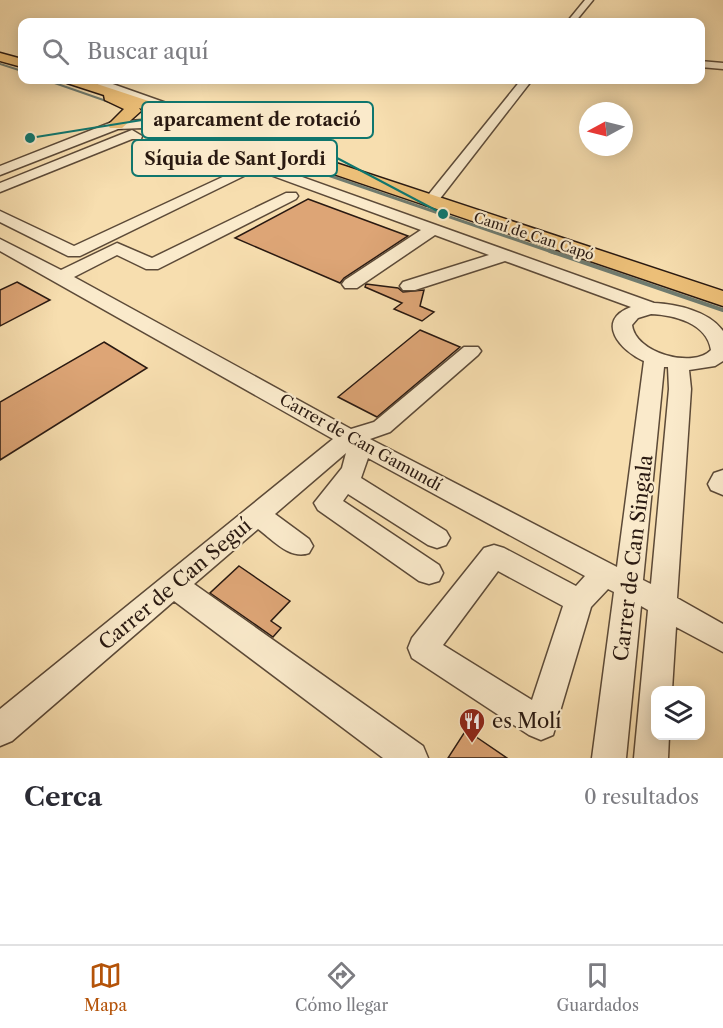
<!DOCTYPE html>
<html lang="es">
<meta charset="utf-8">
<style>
body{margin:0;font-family:"Libre Caslon Text",serif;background:#f7f7f7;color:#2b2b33}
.controls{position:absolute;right:18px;bottom:18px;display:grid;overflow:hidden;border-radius:12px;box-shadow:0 3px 15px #0003}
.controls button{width:54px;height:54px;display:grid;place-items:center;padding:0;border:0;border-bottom:2px solid #e1e1e2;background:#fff;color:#2b2b33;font:30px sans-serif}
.compass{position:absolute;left:579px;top:102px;width:54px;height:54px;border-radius:50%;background:#fff;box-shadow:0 3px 15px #0003;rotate:263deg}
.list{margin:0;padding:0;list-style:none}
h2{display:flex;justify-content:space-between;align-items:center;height:78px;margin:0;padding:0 24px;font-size:26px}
h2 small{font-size:20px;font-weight:400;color:#7c7c81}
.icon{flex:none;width:33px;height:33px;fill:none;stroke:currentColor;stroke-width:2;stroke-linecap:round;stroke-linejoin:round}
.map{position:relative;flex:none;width:723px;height:758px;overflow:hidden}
.search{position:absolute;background:#fff;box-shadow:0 3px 15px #0003;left:18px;right:18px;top:18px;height:66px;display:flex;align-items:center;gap:15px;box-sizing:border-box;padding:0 21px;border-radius:12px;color:#7c7c81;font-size:22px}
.sheet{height:186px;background:#fff}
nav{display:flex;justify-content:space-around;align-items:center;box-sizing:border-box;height:84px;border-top:2px solid #e1e1e2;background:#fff;font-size:16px;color:#7c7c81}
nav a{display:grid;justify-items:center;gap:3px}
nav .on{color:#b45309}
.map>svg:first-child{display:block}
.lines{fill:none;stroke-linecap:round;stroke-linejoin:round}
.stream-far2{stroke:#6f7b6f;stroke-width:2}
.stream-far1{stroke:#6f7b6f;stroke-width:3}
.stream{stroke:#6f7b6f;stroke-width:4}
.building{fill:#dda576;stroke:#291911;stroke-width:1.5}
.minor-casing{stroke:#5c4a38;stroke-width:3}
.major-casing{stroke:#291911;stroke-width:3}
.minor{fill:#faeacb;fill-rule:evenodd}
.major{fill:#ecbf78;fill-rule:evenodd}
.labels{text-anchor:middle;stroke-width:4.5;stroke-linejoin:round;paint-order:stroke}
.far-street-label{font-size:14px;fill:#291911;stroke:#faeacb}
.street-label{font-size:16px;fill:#291911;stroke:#faeacb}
.near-street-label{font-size:20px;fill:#291911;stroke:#faeacb}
.near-poi-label{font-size:20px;fill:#291911;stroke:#faeacb;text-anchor:start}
.leader{fill:none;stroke:#0f766e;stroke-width:2}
.callout-dot{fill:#0f766e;stroke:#faeacb;stroke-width:2}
.callout{fill:#faeacb;stroke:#0f766e;stroke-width:2}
.callout-label{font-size:18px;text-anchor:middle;font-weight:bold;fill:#291911}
</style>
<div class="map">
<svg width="723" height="758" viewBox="0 0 723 758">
<rect width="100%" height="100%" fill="#f7deaf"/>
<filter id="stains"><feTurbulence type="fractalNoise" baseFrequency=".00333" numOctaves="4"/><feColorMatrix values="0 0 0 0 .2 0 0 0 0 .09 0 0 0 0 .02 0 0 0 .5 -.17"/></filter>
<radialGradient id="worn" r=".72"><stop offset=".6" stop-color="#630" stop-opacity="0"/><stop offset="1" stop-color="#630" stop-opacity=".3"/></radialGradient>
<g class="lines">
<g class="stream-far2">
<path d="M0,64L22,71"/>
<path d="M46,80L112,103"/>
<path d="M137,110L250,149"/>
</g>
<path class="stream-far1" d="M246,147L555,253"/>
<path class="stream" d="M550,251L723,310"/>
</g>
<g class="building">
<path d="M308,199L408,236L344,278L340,283L235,238Z"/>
<path d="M17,282L50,300L0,326V290Z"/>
<path d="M366,284L398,288L403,292L424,290L420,306L434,312L422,321L394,309L402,303L365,287Z"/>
<path d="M420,330L460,347L377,417L338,397Z"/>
<path d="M104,342L147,368L0,460V402Z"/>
<path d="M239,566L290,601L271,621L281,628L273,637L210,593Z"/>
<path d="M466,730L507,758H448Z"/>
</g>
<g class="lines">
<g class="minor-casing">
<g id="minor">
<path d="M585,0H593L575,22H567Z"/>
<path d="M700,61L723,63V69L700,67Z"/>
<path d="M95,80H106L107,82L172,105L183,115L177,119L164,111L98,86Z"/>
<path d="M521,80H532L435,205H425L422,202L425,199Z"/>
<path d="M143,120L654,303C676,304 709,311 723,331V361L715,366L689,370L691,389L677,598L723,624V652L676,627L672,690H656V736H669L668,758H634L648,610L641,606L626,758H592L614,592L608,589L591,607L553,735L541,740L529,735L412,658L408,648L412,638L484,548L494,545L504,548L576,586L585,576L368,458L361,478L446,531L450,538L446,545L437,548L428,545L348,494L343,501L439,565L443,573L439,581L429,584L419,581L318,510L314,503L342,468L346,453L275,514L309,539L313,546L309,553C290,560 273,540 258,529L194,584L423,746L428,758H383L174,601L12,741L0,746V709L333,439L0,251V239L61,270L117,243L152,258L286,193H296L298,196L296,199L158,269H146L117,255L74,277L351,429L374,422L464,347H478L481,351L478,355L390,432L370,439L617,567L644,361C621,351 594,321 631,307L505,261L415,290H403L400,286L403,282L489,255L435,235L357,288H345L342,284L345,280L421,230L142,128L118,129L0,175V166L112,122ZM651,314C674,315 707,323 711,350C693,369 635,353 632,325L638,318ZM664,367H668L669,389L651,584L643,580ZM498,571L563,606L532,700L443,645Z"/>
<path d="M132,130L142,136L141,139H132L0,192V183Z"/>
<path d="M216,161L246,171L248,174L80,256H68L0,222V211L74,246L229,174L209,165L211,162Z"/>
<path d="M723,470V495L711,490L708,484L714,473Z"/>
</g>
</g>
<g class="major-casing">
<g id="major">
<path d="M0,53L22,59V67L0,61Z"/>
<path d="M65,80H85L723,291V306L139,108L141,111L122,128H110L108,125L124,109L105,100L104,95L67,83Z"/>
</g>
</g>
<use href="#minor" class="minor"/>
<use href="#major" class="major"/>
</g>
<defs>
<g id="restaurant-pin" transform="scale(1.35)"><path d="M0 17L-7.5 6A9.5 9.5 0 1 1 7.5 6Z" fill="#8f2418" stroke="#faeacb"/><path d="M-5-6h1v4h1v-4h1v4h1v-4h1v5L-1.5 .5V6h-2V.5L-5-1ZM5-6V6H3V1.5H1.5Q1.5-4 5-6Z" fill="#fff"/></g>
</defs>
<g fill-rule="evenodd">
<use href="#restaurant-pin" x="472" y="721"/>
</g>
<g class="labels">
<g class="far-street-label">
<text transform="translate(534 236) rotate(18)" y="5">Camí de Can Capó</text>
</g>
<g class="street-label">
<text transform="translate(361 442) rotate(29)" y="6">Carrer de Can Gamundí</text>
</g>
<g class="near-street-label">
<text transform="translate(633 558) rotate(-83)" y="7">Carrer de Can Singala</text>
<text transform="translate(175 584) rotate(-40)" y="7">Carrer de Can Seguí</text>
</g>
<g class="near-poi-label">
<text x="492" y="728">es Molí</text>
</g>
</g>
<path class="leader" d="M30 138L142 120M443 214L337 158"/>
<g class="callout-dot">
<circle cx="30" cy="138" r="6"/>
<circle cx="443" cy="214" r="6"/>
</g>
<g class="callout">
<rect x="142" y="102" width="231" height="36" rx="6"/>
<rect x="132" y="140" width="205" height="36" rx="6"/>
</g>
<g class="callout-label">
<text x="257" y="126">aparcament de rotació</text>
<text x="235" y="165">Síquia de Sant Jordi</text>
</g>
<rect width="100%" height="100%" filter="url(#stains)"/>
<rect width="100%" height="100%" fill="url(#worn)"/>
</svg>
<div class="controls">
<button><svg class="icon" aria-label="layers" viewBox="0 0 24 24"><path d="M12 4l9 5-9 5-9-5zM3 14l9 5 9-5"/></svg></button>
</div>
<svg class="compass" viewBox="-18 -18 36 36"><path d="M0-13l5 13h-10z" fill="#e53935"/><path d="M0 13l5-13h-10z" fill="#7c7c81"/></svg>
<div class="search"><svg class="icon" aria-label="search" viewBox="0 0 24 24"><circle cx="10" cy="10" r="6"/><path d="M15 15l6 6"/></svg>Buscar aquí</div>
</div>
<section class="sheet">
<h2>Cerca<small>0 resultados</small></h2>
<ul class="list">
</ul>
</section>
<nav>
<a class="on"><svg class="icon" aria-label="map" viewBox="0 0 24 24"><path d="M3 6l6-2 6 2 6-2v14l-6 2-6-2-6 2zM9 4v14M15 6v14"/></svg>Mapa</a>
<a><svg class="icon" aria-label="directions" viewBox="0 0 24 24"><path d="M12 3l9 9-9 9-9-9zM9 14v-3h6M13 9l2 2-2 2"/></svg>Cómo llegar</a>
<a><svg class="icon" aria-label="saved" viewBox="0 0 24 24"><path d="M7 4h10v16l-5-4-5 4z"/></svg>Guardados</a>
</nav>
